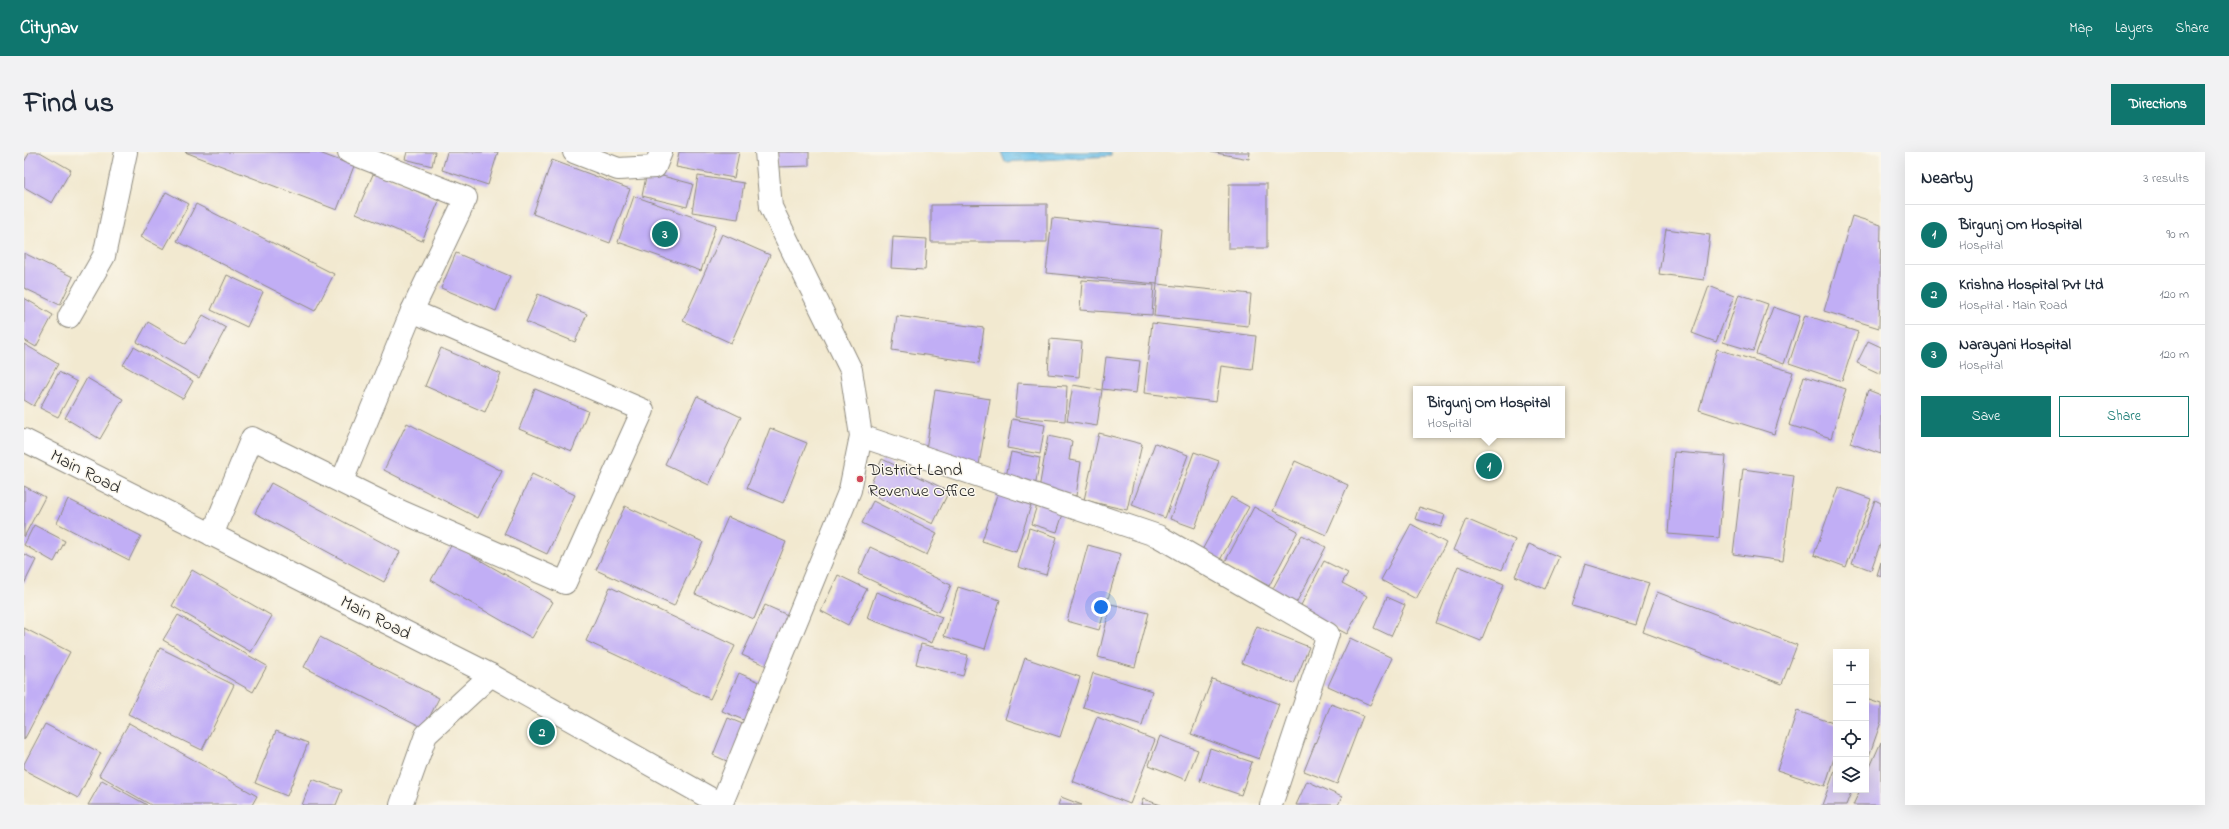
<!DOCTYPE html>
<meta charset="utf-8">
<style>
body{margin:0;font-family:"Indie Flower",sans-serif;background:#f2f2f3;color:#1f2937}
.controls{position:absolute;right:12px;bottom:12px;display:grid;overflow:hidden;border-radius:0px;box-shadow:0 4px 16px #0002}
.controls button{width:36px;height:36px;display:grid;place-items:center;padding:0;border:0;border-bottom:1px solid #e0e1e3;background:#fff;color:#1f2937;font:20px sans-serif}
.you{position:absolute;left:1077px;top:455px;width:14px;height:14px;margin:-10px;border:3px solid #fff;border-radius:50%;background:#1a73e8;box-shadow:0 0 0 6px #1a73e833}
.badge{display:grid;place-items:center;width:26px;height:26px;border-radius:50%;background:#0f766e;color:#fff;font-size:13px;font-weight:700}
.pin{position:absolute;translate:-50% -50%;border:2px solid #fff;box-shadow:0 1px 4px #0006}
.popup{position:absolute;left:1389px;top:234px;width:152px;height:52px;box-sizing:border-box;display:grid;place-content:center;border-radius:0px;background:#fff;filter:drop-shadow(0 1px 3px #0005);font-size:13px;white-space:nowrap;color:#747a83}
.popup b{font-size:15px;color:#1f2937}
.popup::after{content:'';position:absolute;left:50%;top:100%;margin-left:-8px;border:8px solid transparent;border-top-color:#fff}
.list{margin:0;padding:0;list-style:none}
h2{display:flex;justify-content:space-between;align-items:center;height:52px;margin:0;padding:0 16px;font-size:17px}
h2 small{font-size:13px;font-weight:400;color:#747a83}
.list li{display:grid;grid-template-columns:26px 1fr auto;gap:12px;align-items:center;box-sizing:border-box;height:60px;padding:0 16px;border-top:1px solid #e0e1e3}
.list b{display:block;font-size:15px;white-space:nowrap}
.list p{margin:0;font-size:13px;white-space:nowrap;color:#747a83}
.list em{font-size:13px;font-style:normal;color:#747a83}
.actions{display:flex;gap:8px;padding:12px 16px}
.actions a{flex:1;padding:9px 0;border:1px solid #0f766e;border-radius:0px;text-align:center;font-size:14px;color:#0f766e}
.actions .main{background:#0f766e;color:#fff}
.icon{flex:none;width:22px;height:22px;fill:none;stroke:currentColor;stroke-width:2;stroke-linecap:round;stroke-linejoin:round}
.map{position:relative;flex:none;width:1857px;height:653px;overflow:hidden;border-radius:0px}
header{display:flex;align-items:center;gap:24px;box-sizing:border-box;height:56px;padding:0 20px;background:#0f766e;color:#fff}
header strong{font-size:19px}
nav{display:flex;gap:22px;margin-inline-start:auto;font-size:14px}
.intro{display:flex;align-items:center;justify-content:space-between;box-sizing:border-box;height:96px;padding:0 24px}
h1{margin:0;font-size:28px}
.button{padding:10px 18px;border-radius:0px;background:#0f766e;color:#fff;font-size:14px;font-weight:700}
main{display:flex;gap:24px;padding:0 24px}
aside{flex:1;background:#fff;border-radius:0px;box-shadow:0 4px 16px #0002}
.map>svg:first-child{display:block}
.water{fill:url(#water-ripples);stroke:#4e778c}
.building{fill:#c1aef5}
.lines{fill:none;stroke-linecap:round;stroke-linejoin:round}
.minor-casing{stroke:#8e8a7e;stroke-width:24}
.tertiary-casing{stroke:#8e8a7e;stroke-width:24}
.primary-casing{stroke:#8e8a7e;stroke-width:24}
.minor{stroke:#fff;stroke-width:22}
.tertiary{stroke:#fff;stroke-width:22}
.primary{stroke:#fff;stroke-width:22}
.poi-dot{fill:#d1495b;stroke:#fbf7ec;stroke-width:1.5}
.labels{text-anchor:middle;stroke-width:3;stroke-linejoin:round;paint-order:stroke}
.poi-label{font-size:18px;fill:#2b2b2b;stroke:#fbf7ec;text-anchor:start}
.street-label{font-size:18px;fill:#2b2b2b;stroke:#fbf7ec}
</style>
<header>
<strong>Citynav</strong>
<nav><a>Map</a><a>Layers</a><a>Share</a></nav>
</header>
<div class="intro"><h1>Find us</h1><a class="button">Directions</a></div>
<main>
<div class="map">
<svg width="1857" height="653" viewBox="0 0 1857 653">
<defs>
<pattern id="water-ripples" width="26" height="14" patternUnits="userSpaceOnUse"><rect width="26" height="14" fill="#70c3ec"/><path d="M2 4q2-2 4 0t4 0M15 11q2-2 4 0t4 0" fill="none" stroke="#5c9fbf"/></pattern>
</defs>
<rect width="100%" height="100%" fill="#fbf7ec"/>
<filter id="ink" filterUnits="userSpaceOnUse"><feTurbulence type="fractalNoise" baseFrequency=".025" numOctaves="2"/><feDisplacementMap in="SourceGraphic" scale="8" xChannelSelector="R" yChannelSelector="G"/><feConvolveMatrix kernelMatrix="1 2 1 2 8 2 1 2 1" color-interpolation-filters="sRGB"/></filter>
<filter id="wash" filterUnits="userSpaceOnUse"><feTurbulence type="fractalNoise" baseFrequency=".012" numOctaves="4" result="noise"/><feDisplacementMap in="SourceGraphic" scale="16" xChannelSelector="R" yChannelSelector="G"/><feGaussianBlur stdDeviation="0.9" result="paint"/><feColorMatrix in="noise" values="0 0 0 0 0 0 0 0 0 0 0 0 0 0 0 0 0 1.4 0 .05"/><feComposite in="paint" operator="in"/></filter>
<g filter="url(#wash)">
<rect width="100%" height="100%" fill="#f2e9d0"/>
<path class="water" d="M977,0H1087V4L981,10Z"/>
<g id="blocks">
<g class="building">
<path d="M6,0H16L47,18L28,51L0,35V10Z"/>
<path d="M161,0H293L330,14L313,58Z"/>
<path d="M383,0H411L408,14L381,7Z"/>
<path d="M423,0H474L464,33L418,18Z"/>
<path d="M655,0H715L710,26L652,15Z"/>
<path d="M753,0H785V14L753,15Z"/>
<path d="M1187,0H1226L1225,7Z"/>
<path d="M528,8L606,37L586,91L509,62Z"/>
<path d="M350,20L415,49L398,89L332,61Z"/>
<path d="M623,20L669,32L663,55L618,44Z"/>
<path d="M674,24L720,31L714,67L668,60Z"/>
<path d="M1205,32H1243V96H1204Z"/>
<path d="M142,40L165,52L140,97L117,85Z"/>
<path d="M610,44L692,73L677,119L594,90Z"/>
<path d="M172,52L310,122L291,159L153,89Z"/>
<path d="M1023,52V90H907V53Z"/>
<path d="M1828,64L1857,73L1855,176L1800,159Z"/>
<path d="M1028,66L1138,77L1133,132L1022,121Z"/>
<path d="M1642,77L1686,83L1680,128L1635,122Z"/>
<path d="M698,82L746,103L707,191L659,169Z"/>
<path d="M869,85L903,87L901,118L867,116Z"/>
<path d="M0,101L49,125L36,153L0,136Z"/>
<path d="M432,101L486,124L472,159L417,136Z"/>
<path d="M203,123L239,140L223,175L187,158Z"/>
<path d="M1058,128L1130,133L1128,163L1056,158Z"/>
<path d="M1133,132L1227,142L1224,174L1130,164Z"/>
<path d="M1685,134L1710,144L1692,190L1668,181Z"/>
<path d="M514,142L563,162L551,190L502,170Z"/>
<path d="M1715,142L1744,152L1729,199L1699,190Z"/>
<path d="M0,146L29,163L12,195L0,188Z"/>
<path d="M1749,155L1776,164L1760,212L1732,202Z"/>
<path d="M179,163L202,176L175,226L113,190L124,170L162,192Z"/>
<path d="M1781,163L1834,180L1818,229L1765,211Z"/>
<path d="M873,164L960,176L955,211L868,198Z"/>
<path d="M1128,171L1232,184L1228,218L1197,214L1192,250L1120,241Z"/>
<path d="M1026,187L1058,190L1055,225L1024,222Z"/>
<path d="M1844,189L1857,195V222L1833,211Z"/>
<path d="M0,192L34,212L10,254L0,248Z"/>
<path d="M110,195L169,229L159,247L99,213Z"/>
<path d="M417,196L477,222L461,260L401,234Z"/>
<path d="M1693,197L1769,220L1750,282L1675,258Z"/>
<path d="M1082,205L1116,209L1112,241L1078,237Z"/>
<path d="M35,220L53,230L34,265L16,256Z"/>
<path d="M1780,224L1822,237L1807,286L1765,273Z"/>
<path d="M63,226L99,247L76,287L41,266Z"/>
<path d="M994,231L1043,234L1041,269L991,265Z"/>
<path d="M1049,233L1078,238L1073,274L1043,269Z"/>
<path d="M511,237L564,259L548,299L495,277Z"/>
<path d="M911,238L966,247L955,313L901,304Z"/>
<path d="M1844,238L1857,243V302L1826,291Z"/>
<path d="M673,244L717,265L685,333L641,312Z"/>
<path d="M988,267L1021,273L1016,302L983,296Z"/>
<path d="M383,271L478,319L454,366L360,318Z"/>
<path d="M746,276L783,291L759,351L723,336Z"/>
<path d="M1075,281L1118,292L1103,358L1060,348Z"/>
<path d="M1024,284L1048,289L1045,308L1057,310L1052,344L1015,337Z"/>
<path d="M1131,291L1164,303L1141,366L1108,353Z"/>
<path d="M987,300L1016,306L1011,336L981,330Z"/>
<path d="M1170,300L1195,309L1171,376L1146,367Z"/>
<path d="M1650,300L1702,304L1695,386L1644,382Z"/>
<path d="M858,307L925,339L909,372L843,340Z"/>
<path d="M1271,309L1324,333L1302,383L1249,359Z"/>
<path d="M1719,317L1770,324L1759,409L1709,402Z"/>
<path d="M508,322L551,343L523,402L480,382Z"/>
<path d="M247,331L376,400L360,430L231,361Z"/>
<path d="M976,333L1010,344L992,400L958,389Z"/>
<path d="M0,334L21,345L0,385Z"/>
<path d="M1814,335L1847,347L1822,415L1790,403Z"/>
<path d="M1207,345L1225,355L1196,408L1178,398Z"/>
<path d="M44,347L117,384L105,408L33,371Z"/>
<path d="M1015,347L1041,356L1033,380L1007,372Z"/>
<path d="M1851,348L1857,351V390L1847,418L1828,411Z"/>
<path d="M849,349L913,381L903,403L838,371Z"/>
<path d="M601,354L679,390L650,454L572,418Z"/>
<path d="M1230,355L1274,379L1245,434L1201,410Z"/>
<path d="M1395,355L1421,363L1417,375L1391,367Z"/>
<path d="M704,365L762,390L730,467L671,442Z"/>
<path d="M1442,367L1491,388L1478,418L1429,398Z"/>
<path d="M1387,372L1422,391L1392,447L1357,428Z"/>
<path d="M10,373L41,389L30,410L0,393Z"/>
<path d="M1005,376L1033,385L1022,423L994,415Z"/>
<path d="M1278,383L1302,395L1272,451L1248,438Z"/>
<path d="M428,392L529,450L508,486L407,428Z"/>
<path d="M1505,392L1535,405L1521,437L1491,424Z"/>
<path d="M1064,393L1097,402L1075,478L1043,469Z"/>
<path d="M846,395L927,433L915,460L834,422Z"/>
<path d="M0,402L12,408L0,432Z"/>
<path d="M1300,409L1324,421L1318,431L1343,444L1323,482L1275,457Z"/>
<path d="M1857,410V425L1853,423Z"/>
<path d="M1561,412L1625,431L1612,473L1548,454Z"/>
<path d="M1434,414L1480,432L1457,489L1412,471Z"/>
<path d="M168,418L248,464L227,500L148,454Z"/>
<path d="M814,423L843,437L824,473L797,459Z"/>
<path d="M586,435L711,494L686,547L562,489Z"/>
<path d="M934,435L976,448L961,497L920,484Z"/>
<path d="M852,440L918,465L908,491L843,466Z"/>
<path d="M1633,440L1773,493L1758,532L1619,480Z"/>
<path d="M1363,445L1381,453L1367,484L1350,476Z"/>
<path d="M1087,452L1125,461L1111,515L1074,505Z"/>
<path d="M741,453L768,465L745,515L718,503Z"/>
<path d="M154,463L243,514L229,540L139,488Z"/>
<path d="M1233,474L1285,495L1270,532L1218,511Z"/>
<path d="M0,476L46,500L0,588Z"/>
<path d="M296,485L415,546L400,576L280,515Z"/>
<path d="M1326,486L1368,506L1346,553L1304,534Z"/>
<path d="M897,492L944,503L939,524L892,512Z"/>
<path d="M136,496L210,533L178,598L104,562Z"/>
<path d="M1001,506L1056,525L1036,585L981,567Z"/>
<path d="M715,521L738,531L722,569L698,559Z"/>
<path d="M1069,521L1128,539L1118,574L1059,555Z"/>
<path d="M1188,527L1255,552L1235,607L1167,582Z"/>
<path d="M1842,547L1857,552V570L1845,604L1842,603Z"/>
<path d="M1307,552L1339,564L1313,632L1280,619Z"/>
<path d="M1773,559L1812,572V600L1801,634L1753,618Z"/>
<path d="M1073,565L1131,588L1106,652L1048,629Z"/>
<path d="M704,566L721,573L705,610L689,603Z"/>
<path d="M105,571L233,644L228,653H127L75,623Z"/>
<path d="M21,572L77,601L54,646L0,618V612Z"/>
<path d="M252,579L284,591L263,644L231,631Z"/>
<path d="M1136,584L1174,598L1162,628L1125,613Z"/>
<path d="M1857,590V653H1829L1836,638H1842V624Z"/>
<path d="M1186,596L1228,610L1217,643L1176,629Z"/>
<path d="M1812,615V638H1828L1822,653H1798Z"/>
<path d="M288,627L318,638L312,653H278Z"/>
<path d="M78,628L123,653H64Z"/>
<path d="M1283,629L1318,645L1314,653H1272Z"/>
<path d="M1037,645L1058,653H1034Z"/>
<path d="M1119,647L1137,653H1117Z"/>
</g>
</g>
</g>
<g filter="url(#ink)">
<use href="#blocks" fill-opacity="0" stroke="#8e8a7e" stroke-width="1"/>
<g class="lines">
<g class="minor-casing">
<g id="minor">
<path d="M550,0L594,17L631,15L637,0"/>
<path d="M45,165L80,104L102,0"/>
<path d="M837,284L1134,384L1304,482L1247,653"/>
<path d="M318,329L388,159L442,46L325,0"/>
<path d="M188,383L228,286L376,359L541,431L619,258L388,159"/>
<path d="M377,653L402,583L467,523"/>
</g>
</g>
<g class="tertiary-casing">
<path id="tertiary" d="M697,653L826,338L837,284L827,218L747,55L742,0"/>
</g>
<g class="primary-casing">
<path id="primary" d="M0,288L467,523L698,653"/>
</g>
<use href="#minor" class="minor"/>
<use href="#tertiary" class="tertiary"/>
<use href="#primary" class="primary"/>
</g>
</g>
<circle class="poi-dot" cx="836" cy="327" r="4"/>
<g class="labels">
<g class="poi-label">
<text x="844" y="323">District Land<tspan x="844" dy="21">Revenue Office</tspan></text>
</g>
<g class="street-label">
<text transform="translate(62 319) rotate(27)" y="6">Main Road</text>
<text transform="translate(352 465) rotate(27)" y="6">Main Road</text>
</g>
</g>
</svg>
<div class="controls">
<button>+</button>
<button>−</button>
<button><svg class="icon" aria-label="locate" viewBox="0 0 24 24"><circle cx="12" cy="12" r="6"/><path d="M12 2v4M12 18v4M2 12h4M18 12h4"/></svg></button>
<button><svg class="icon" aria-label="layers" viewBox="0 0 24 24"><path d="M12 4l9 5-9 5-9-5zM3 14l9 5 9-5"/></svg></button>
</div>
<div class="you"></div>
<div class="pin badge" style="left:1465px;top:314px">1</div>
<div class="popup"><b>Birgunj Om Hospital</b>Hospital</div>
<div class="pin badge" style="left:518px;top:580px">2</div>
<div class="pin badge" style="left:641px;top:82px">3</div>
</div>
<aside>
<h2>Nearby<small>3 results</small></h2>
<ul class="list">
<li><span class="badge">1</span><div><b>Birgunj Om Hospital</b><p>Hospital</p></div><em>90 m</em></li>
<li><span class="badge">2</span><div><b>Krishna Hospital Pvt Ltd</b><p>Hospital · Main Road</p></div><em>120 m</em></li>
<li><span class="badge">3</span><div><b>Narayani Hospital</b><p>Hospital</p></div><em>120 m</em></li>
</ul>
<div class="actions"><a class="main">Save</a><a>Share</a></div>
</aside>
</main>
